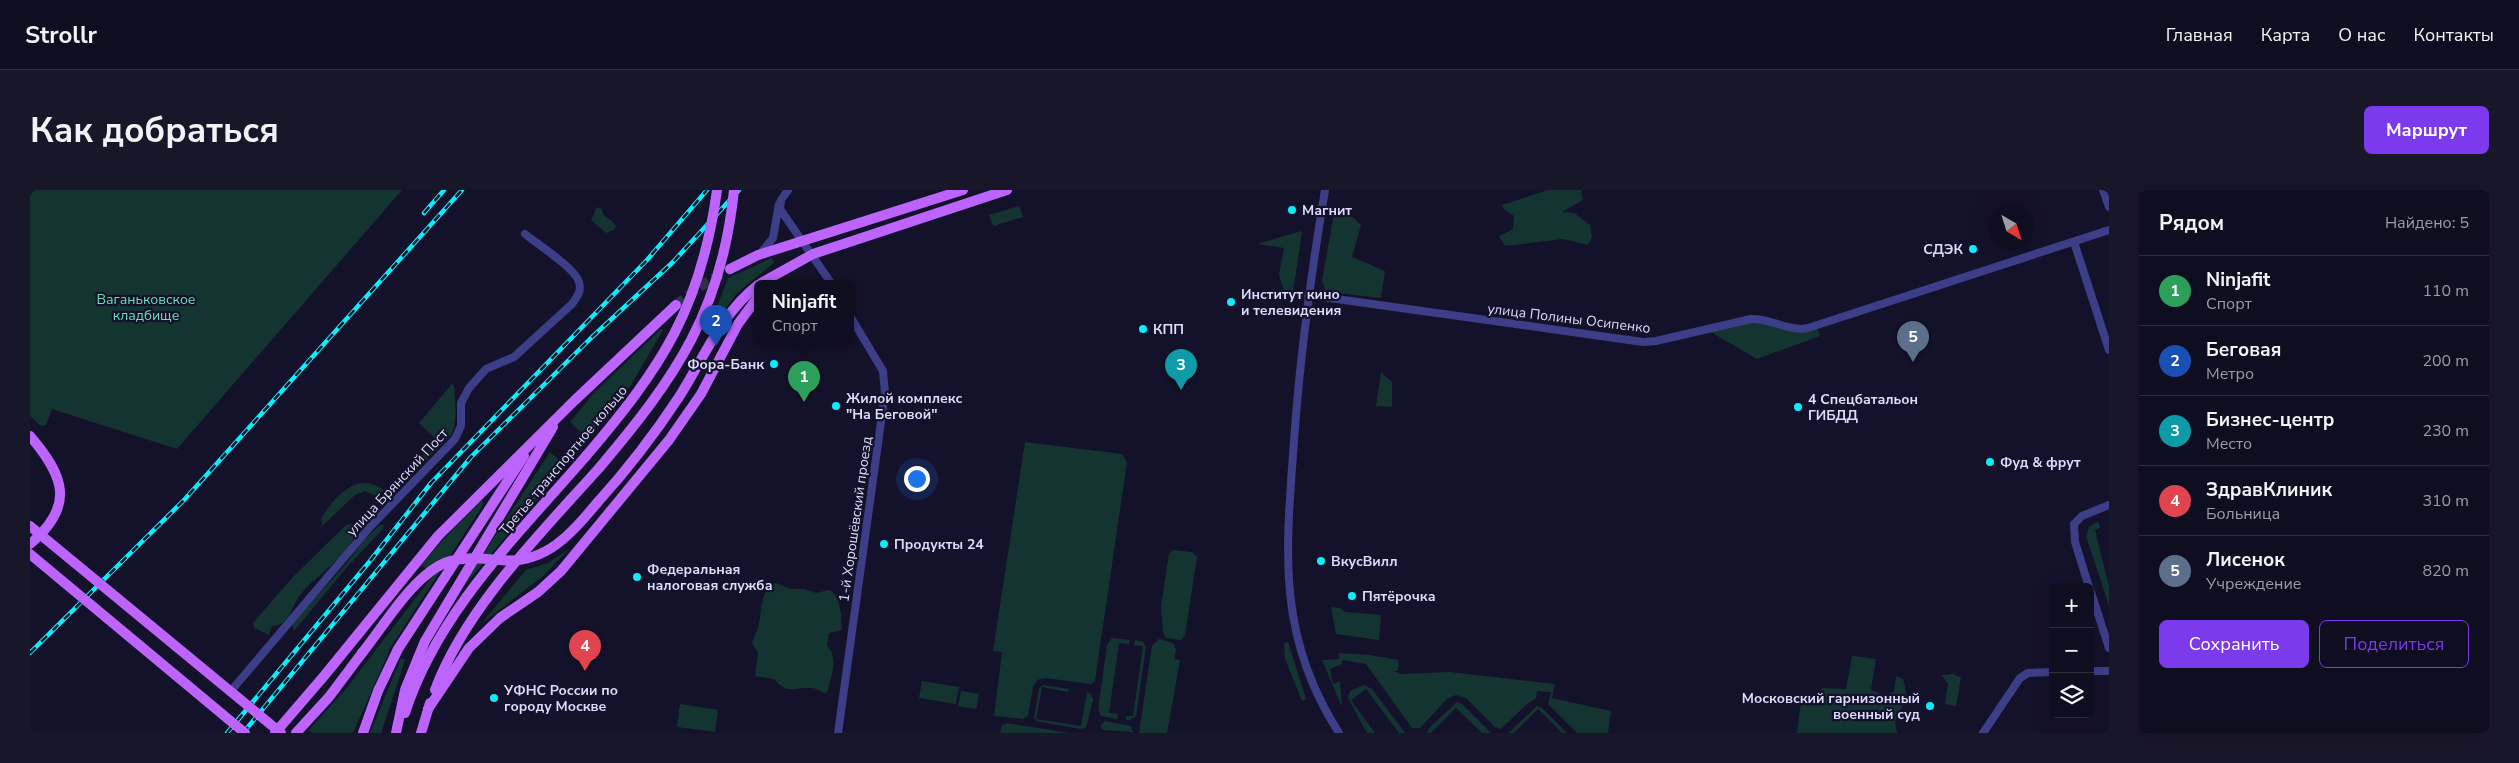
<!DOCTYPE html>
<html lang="ru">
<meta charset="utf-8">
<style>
body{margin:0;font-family:"Nunito Sans",sans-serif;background:#181629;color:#f1f3f6}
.controls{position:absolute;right:15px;bottom:15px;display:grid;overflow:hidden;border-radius:8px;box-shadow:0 5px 20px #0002}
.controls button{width:45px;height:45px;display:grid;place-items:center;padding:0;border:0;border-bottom:1px solid #2f2d3e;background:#0f0d20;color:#f1f3f6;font:25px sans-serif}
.compass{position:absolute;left:1959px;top:15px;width:45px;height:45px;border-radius:50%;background:#0f0d20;box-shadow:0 5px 20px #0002;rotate:141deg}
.you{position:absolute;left:886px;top:288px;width:18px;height:18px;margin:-12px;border:4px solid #fff;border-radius:50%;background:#1a73e8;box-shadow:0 0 0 8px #1a73e833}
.badge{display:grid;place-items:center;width:32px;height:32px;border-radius:50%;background:#7c3aed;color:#fff;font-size:16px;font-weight:700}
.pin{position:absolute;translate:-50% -41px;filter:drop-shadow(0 1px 2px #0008)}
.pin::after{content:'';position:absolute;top:26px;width:18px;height:15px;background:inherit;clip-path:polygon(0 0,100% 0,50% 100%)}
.popup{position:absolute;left:724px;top:90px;width:100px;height:65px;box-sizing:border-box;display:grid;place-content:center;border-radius:8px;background:#0f0d20;filter:drop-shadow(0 1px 4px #0005);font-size:16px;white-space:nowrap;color:#9b9ca5}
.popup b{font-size:19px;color:#f1f3f6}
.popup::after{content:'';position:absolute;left:50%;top:100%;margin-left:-10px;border:10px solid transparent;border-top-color:#0f0d20}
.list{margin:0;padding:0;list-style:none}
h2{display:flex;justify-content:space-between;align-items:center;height:65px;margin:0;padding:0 20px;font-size:21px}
h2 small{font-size:16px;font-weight:400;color:#9b9ca5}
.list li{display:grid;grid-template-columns:32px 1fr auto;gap:15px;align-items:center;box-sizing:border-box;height:70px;padding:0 20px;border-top:1px solid #2f2d3e}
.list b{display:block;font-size:19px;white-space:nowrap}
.list p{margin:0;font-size:16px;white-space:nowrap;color:#9b9ca5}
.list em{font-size:16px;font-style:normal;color:#9b9ca5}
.actions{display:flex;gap:10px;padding:15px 20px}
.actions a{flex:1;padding:11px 0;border:1px solid #7c3aed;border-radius:8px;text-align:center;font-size:18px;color:#7c3aed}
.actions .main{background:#7c3aed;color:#fff}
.icon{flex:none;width:28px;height:28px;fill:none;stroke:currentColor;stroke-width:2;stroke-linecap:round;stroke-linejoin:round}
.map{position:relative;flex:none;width:2079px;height:543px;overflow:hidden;border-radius:8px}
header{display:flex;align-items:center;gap:30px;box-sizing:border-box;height:70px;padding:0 25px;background:#0f0d20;border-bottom:1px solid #2f2d3e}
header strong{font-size:24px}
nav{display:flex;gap:28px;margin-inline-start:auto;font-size:18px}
.intro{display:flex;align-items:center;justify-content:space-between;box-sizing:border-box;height:120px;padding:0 30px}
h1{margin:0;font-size:35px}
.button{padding:12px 22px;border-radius:8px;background:#7c3aed;color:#fff;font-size:18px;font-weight:700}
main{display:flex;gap:30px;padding:0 30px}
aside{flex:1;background:#0f0d20;border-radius:8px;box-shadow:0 5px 20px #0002}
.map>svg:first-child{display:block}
.green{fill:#143432}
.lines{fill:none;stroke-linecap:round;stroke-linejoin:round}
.major-tunnel{stroke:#322f4a;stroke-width:10;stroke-dasharray:10 5;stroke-linecap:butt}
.minor{stroke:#3d3e88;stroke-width:8}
.major{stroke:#bc64fd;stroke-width:10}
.rail-casing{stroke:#0aeefb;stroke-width:4.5}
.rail{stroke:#14112a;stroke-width:2.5;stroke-dasharray:8;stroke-linecap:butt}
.major-bridge{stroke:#bc64fd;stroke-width:10}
.poi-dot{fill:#0aeefb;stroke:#14112a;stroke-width:2}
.labels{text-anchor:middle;stroke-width:4.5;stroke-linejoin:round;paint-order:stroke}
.poi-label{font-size:14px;font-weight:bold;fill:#dddbfe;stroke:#14112a;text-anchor:start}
.park-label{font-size:14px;fill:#66dfbb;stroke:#14112a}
.street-label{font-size:14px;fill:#dddbfe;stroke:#14112a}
</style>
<header>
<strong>Strollr</strong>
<nav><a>Главная</a><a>Карта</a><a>О нас</a><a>Контакты</a></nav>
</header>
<div class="intro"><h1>Как добраться</h1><a class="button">Маршрут</a></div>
<main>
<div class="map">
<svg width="2079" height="543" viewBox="0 0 2079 543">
<rect width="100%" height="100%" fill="#14112a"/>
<g class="green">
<path d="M0,0H372L147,259L22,219L16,235L11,236L0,226Z"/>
<path d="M1518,0H1551L1553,10L1532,22L1544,23L1560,35L1562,47L1558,55L1533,49L1475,56L1469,46L1483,39L1484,26L1475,20L1472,15Z"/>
<path d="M989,16L993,27L963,36L959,25Z"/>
<path d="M567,17L572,19L574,26L581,30L586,36L584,40L576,43L561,30Z"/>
<path d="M1305,18L1324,28L1331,35L1322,67L1355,81L1351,108L1300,102L1295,99L1292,91Z"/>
<path d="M1271,41L1272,43L1262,108L1256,107L1249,85L1254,58L1227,54Z"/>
<path d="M742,68L744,73L707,103L676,145L698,88Z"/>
<path d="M1729,131L1764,142L1787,138L1790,146L1727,169L1679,141Z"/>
<path d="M631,139L633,140L601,195L557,248L540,232L564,203Z"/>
<path d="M1351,182L1362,192V217L1346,216Z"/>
<path d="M422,194L424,196C425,211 428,232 421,245L356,312L336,301L325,305L292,336L291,328C309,302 329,279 358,303L407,250L389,233Z"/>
<path d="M995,252L1092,264L1097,272L1065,491L1061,494L1015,488L1007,490L1003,497L998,526L993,529L964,526L972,462L963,461Z"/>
<path d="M520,262L536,276L428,403Z"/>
<path d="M452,309L453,315L361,457L324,541L322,543H282L279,540L315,500L401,388V383L393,376H390L448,311Z"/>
<path d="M2068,331L2070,338L2065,340L2079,396V416L2056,346L2059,337Z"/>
<path d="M322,334C337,348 291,384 280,394C276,398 271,403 268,408C260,421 258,436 242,436L239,445L224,438L223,433L263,387L316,335Z"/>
<path d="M350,335H354L353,339L318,376L264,441L262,434L316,374L334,350Z"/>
<path d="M540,358L513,386L451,434L496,380L518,373Z"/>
<path d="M1143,360L1162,362L1167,367L1155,445L1151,450L1136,448L1133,442L1131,415L1139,364Z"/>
<path d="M746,393L761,399H774L786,403L799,400C812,406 811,428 812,440L799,443L797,456C809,466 801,489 797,503C791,503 791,500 786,499C769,494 759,508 744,489L725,486L728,463L722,453C724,448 726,443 728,438C733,420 728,403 746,393Z"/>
<path d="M1301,417L1310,418L1315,422L1351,425L1349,450L1306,444Z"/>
<path d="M1082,448L1100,450L1099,454L1089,453L1079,523L1088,524L1087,529L1071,526L1068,520L1077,455Z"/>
<path d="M1129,449L1143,453L1146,460L1144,469L1150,470L1137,543H1109L1122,456Z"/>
<path d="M1105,450L1113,452L1116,457L1106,526L1100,530H1096V526H1103L1113,456L1104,455Z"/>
<path d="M1258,452L1276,509L1272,511L1255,469L1254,453Z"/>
<path d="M1308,463L1340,465L1368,470L1369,477L1367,481H1363L1371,484L1420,482L1525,494L1522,508L1581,521L1578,543H1547L1518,514L1521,502L1507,501L1506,508L1497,514L1471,539L1465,537L1436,508L1426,505L1417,509L1390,538H1382L1336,474L1312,470V474L1300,479L1303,494L1310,491L1312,517L1292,470L1310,469Z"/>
<path d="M1822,466L1846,469L1841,500L1855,505L1864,502L1866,486L1873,489L1877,506L1865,531L1867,543H1767L1772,504L1783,510L1792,498L1816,499Z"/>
<path d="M371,468L375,470L351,543H340Z"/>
<path d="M1923,484L1931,488L1926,516L1915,514L1918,493L1911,485Z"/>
<path d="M892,491L929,497L926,514L889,508Z"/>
<path d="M1012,495L1039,499L1038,502L1012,497L1006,529L1051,536L1057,502L1062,505L1063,510L1056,538L1050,539L1006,531L1004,528L1009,499Z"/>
<path d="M1334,495L1342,499L1375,543H1369L1336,499L1321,510L1345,543H1337L1318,508L1320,501Z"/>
<path d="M931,501L949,504L946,519L928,516Z"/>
<path d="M1427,512L1432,514L1461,543H1452L1426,518L1401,543H1397L1399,538Z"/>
<path d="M650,514L688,520L685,542L647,537Z"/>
<path d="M1507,516L1512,518L1537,543H1532L1508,519L1484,543H1478Z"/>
<path d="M1075,531L1101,536L1103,542L1073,540L1070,536Z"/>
<path d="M977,533L1040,543H970L972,535Z"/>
</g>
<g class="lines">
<path class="major-tunnel" d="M646,115L669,97L700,79"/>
<g class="minor">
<path d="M758,0L751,10L750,19L801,93"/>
<path d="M1295,0C1281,84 1270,166 1264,251C1256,360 1246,445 1309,543"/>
<path d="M2073,0L2079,17"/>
<path d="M2044,52L2079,160"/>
<path d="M730,64L743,48L749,14"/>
<path d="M1278,105L1613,152L1626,151L1721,129C1742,128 1758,142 1778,138L2079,40"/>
<path d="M2059,397L2045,352L2044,334L2052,326L2079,315"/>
<path d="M2060,399L2079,458"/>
<path d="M2060,481H2079"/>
<path d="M200,502L340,337L425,249L431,236V213L439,198L456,179L484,167L542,114C547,107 552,101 549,92C545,78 507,54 495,44"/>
<path d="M808,543L855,203L853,181L820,126"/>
<path d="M1953,543L1990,488L1998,483L2023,482"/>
</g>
<g class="major">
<path d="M700,79L728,65L933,0"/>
<path d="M731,93L783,64L977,0"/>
<path d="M0,246C35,287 45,316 0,354"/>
<path d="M567,313C597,280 624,245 649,207C674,168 690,125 728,95"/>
<path d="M405,500C436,417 512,342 570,277"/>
<path d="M398,519L439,458L470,428L508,402L531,381L639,250L671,204L708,134L728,107"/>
<path d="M375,523C408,421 488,345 556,266"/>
<path d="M245,543L294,486L408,346L544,211L646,115"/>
<path d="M266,543L299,507L332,463"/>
<path d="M333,543L348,501L368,459L494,266"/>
<path d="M366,543L375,500L395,451L523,237"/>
<path d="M391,543L400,513"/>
</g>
<g class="rail-casing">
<g id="rail">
<path d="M394,23L414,0"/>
<path d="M0,463L155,309L432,0"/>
<path d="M197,543L340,371L401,293L617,70L677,0"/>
<path d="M213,543L441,267L561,148L643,72L709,0"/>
</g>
</g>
<use href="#rail" class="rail"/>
<g class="major-bridge">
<path d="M556,266C632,177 671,118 687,0"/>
<path d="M570,277C646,187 692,121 704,0"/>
<path d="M0,336L251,543"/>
<path d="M0,364L215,543"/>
<path d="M332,463C354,436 383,385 417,372C435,366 452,369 470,370C515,375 541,344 567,313"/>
</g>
</g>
<g class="poi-dot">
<circle cx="1262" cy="20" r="5"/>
<circle cx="1943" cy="59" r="5"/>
<circle cx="1201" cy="112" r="5"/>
<circle cx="1113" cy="139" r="5"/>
<circle cx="744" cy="174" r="5"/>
<circle cx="806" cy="216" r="5"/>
<circle cx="1768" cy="217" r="5"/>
<circle cx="1960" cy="272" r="5"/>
<circle cx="854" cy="354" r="5"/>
<circle cx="1291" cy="371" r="5"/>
<circle cx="607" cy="387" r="5"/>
<circle cx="1322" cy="406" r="5"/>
<circle cx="464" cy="508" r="5"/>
<circle cx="1900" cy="516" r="5"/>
</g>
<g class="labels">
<g class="poi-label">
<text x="1272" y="25">Магнит</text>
<text x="1933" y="64" text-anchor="end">СДЭК</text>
<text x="1211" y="109">Институт кино<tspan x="1211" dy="16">и телевидения</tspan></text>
<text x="1123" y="144">КПП</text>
<text x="734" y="179" text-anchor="end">Фора-Банк</text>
<text x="816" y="213">Жилой комплекс<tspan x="816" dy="16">"На Беговой"</tspan></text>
<text x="1778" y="214">4 Спецбатальон<tspan x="1778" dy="16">ГИБДД</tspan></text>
<text x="1970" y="277">Фуд &amp; фрут</text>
<text x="864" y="359">Продукты 24</text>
<text x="1301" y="376">ВкусВилл</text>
<text x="617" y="384">Федеральная<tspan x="617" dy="16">налоговая служба</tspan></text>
<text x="1332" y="411">Пятёрочка</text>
<text x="474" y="505">УФНС России по<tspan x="474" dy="16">городу Москве</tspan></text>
<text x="1890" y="513" text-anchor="end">Московский гарнизонный<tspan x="1890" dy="16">военный суд</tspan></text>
</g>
<g class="park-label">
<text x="116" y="114">Ваганьковское<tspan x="116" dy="16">кладбище</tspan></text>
</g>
<g class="street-label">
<text transform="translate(1539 128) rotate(7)" y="5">улица Полины Осипенко</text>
<text transform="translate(533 270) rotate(-50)" y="5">Третье транспортное кольцо</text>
<text transform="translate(367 292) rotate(-47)" y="5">улица Брянский Пост</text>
<text transform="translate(825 329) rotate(-82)" y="5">1-й Хорошёвский проезд</text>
</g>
</g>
</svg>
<div class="controls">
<button>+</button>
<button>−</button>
<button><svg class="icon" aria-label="layers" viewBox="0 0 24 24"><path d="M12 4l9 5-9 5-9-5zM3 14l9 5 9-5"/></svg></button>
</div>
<svg class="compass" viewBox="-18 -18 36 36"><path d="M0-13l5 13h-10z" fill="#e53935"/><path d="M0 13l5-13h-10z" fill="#9b9ca5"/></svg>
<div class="you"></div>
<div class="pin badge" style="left:774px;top:212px;background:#2e9e5b">1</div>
<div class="popup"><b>Ninjafit</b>Спорт</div>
<div class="pin badge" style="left:686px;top:156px;background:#1a4fb4">2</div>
<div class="pin badge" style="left:1151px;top:200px;background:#0f9aa8">3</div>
<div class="pin badge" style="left:555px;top:481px;background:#e0444e">4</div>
<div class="pin badge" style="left:1883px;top:172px;background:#5c6f8a">5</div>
</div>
<aside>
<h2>Рядом<small>Найдено: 5</small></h2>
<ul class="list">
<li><span class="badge" style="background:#2e9e5b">1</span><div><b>Ninjafit</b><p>Спорт</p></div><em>110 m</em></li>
<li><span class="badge" style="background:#1a4fb4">2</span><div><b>Беговая</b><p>Метро</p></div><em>200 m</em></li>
<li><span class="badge" style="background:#0f9aa8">3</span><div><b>Бизнес-центр</b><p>Место</p></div><em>230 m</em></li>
<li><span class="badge" style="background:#e0444e">4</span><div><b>ЗдравКлиник</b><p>Больница</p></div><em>310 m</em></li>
<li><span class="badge" style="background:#5c6f8a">5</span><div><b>Лисенок</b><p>Учреждение</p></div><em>820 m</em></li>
</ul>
<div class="actions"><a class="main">Сохранить</a><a>Поделиться</a></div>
</aside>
</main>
